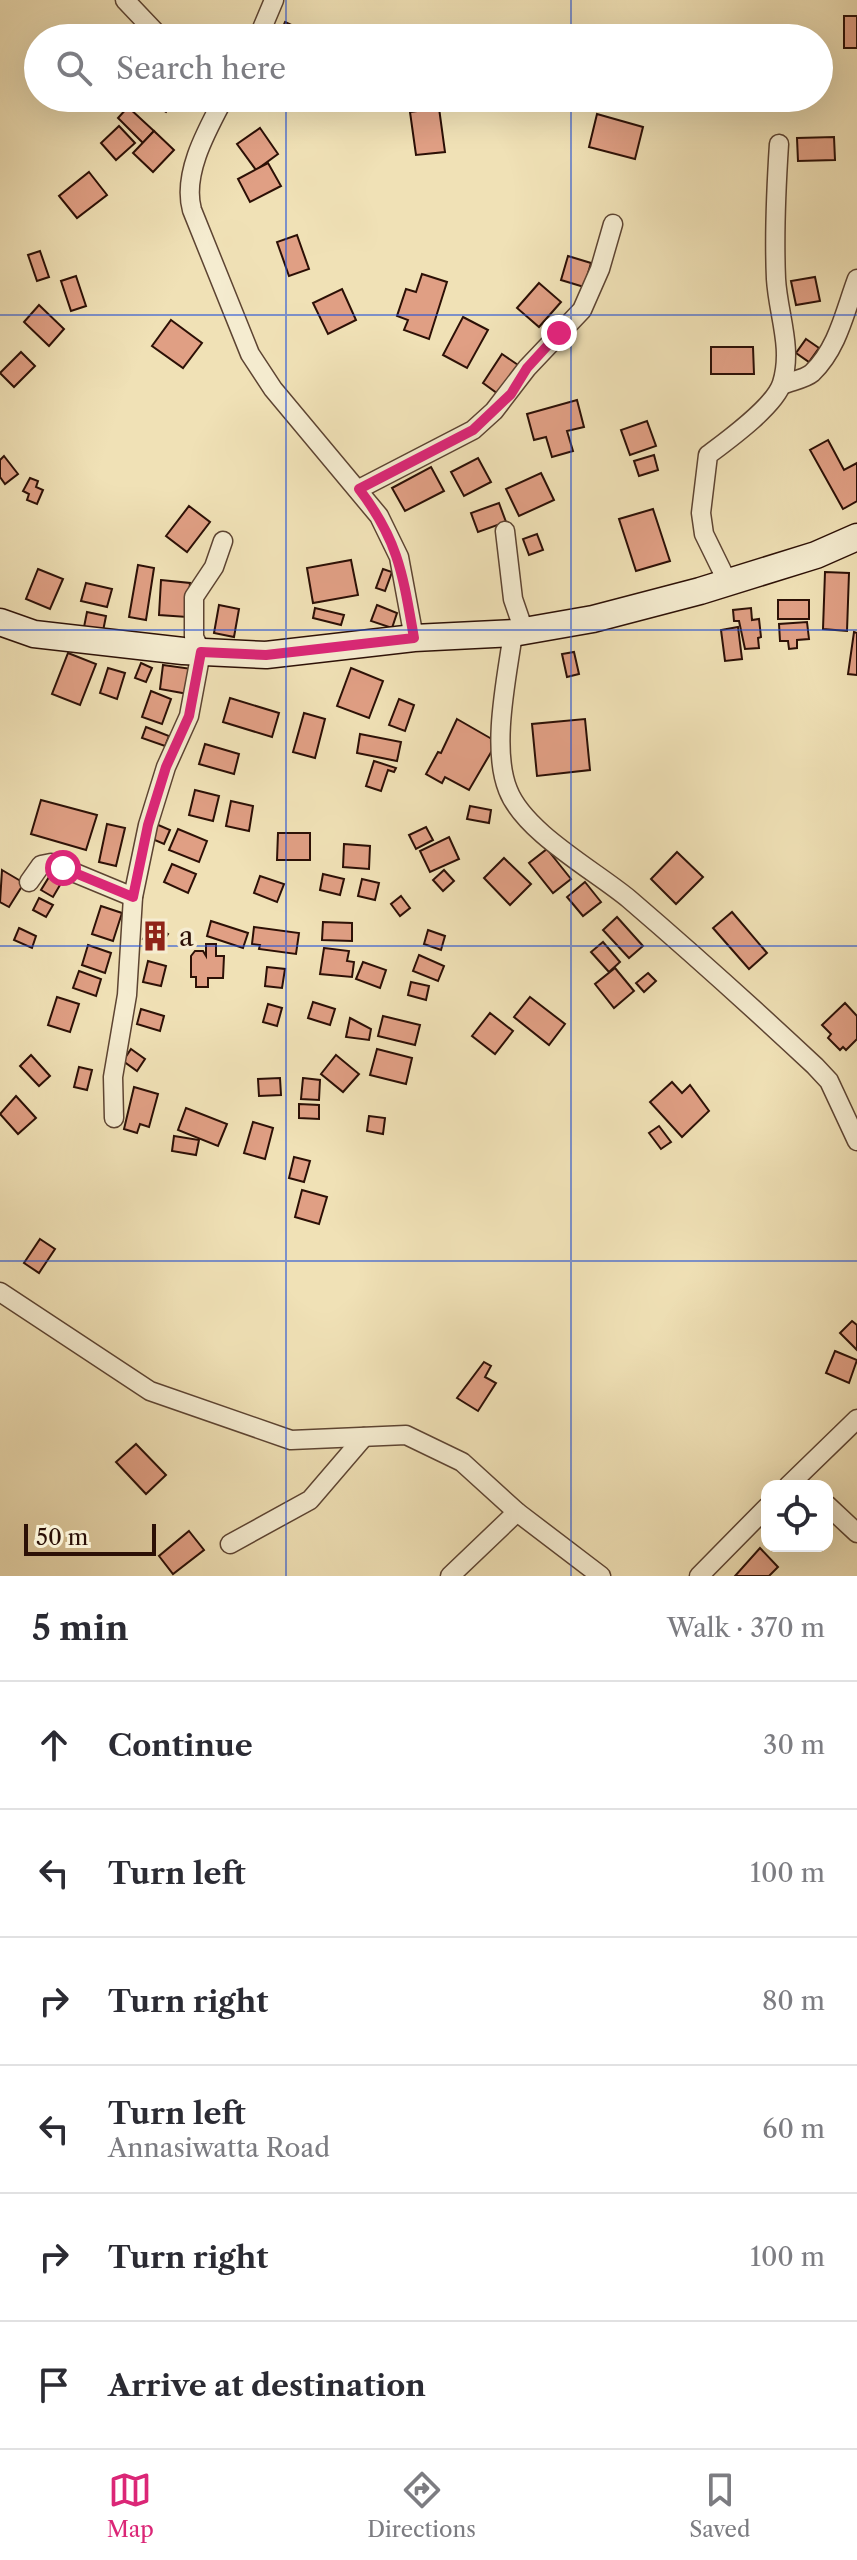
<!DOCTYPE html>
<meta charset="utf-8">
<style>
body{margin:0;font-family:"Libre Caslon Text",serif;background:#f2f2f3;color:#2b2b33}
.controls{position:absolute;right:24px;bottom:24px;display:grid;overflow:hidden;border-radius:16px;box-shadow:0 8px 32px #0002}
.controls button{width:72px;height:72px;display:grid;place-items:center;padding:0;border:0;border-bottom:2px solid #e1e1e2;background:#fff;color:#2b2b33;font:40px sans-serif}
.scale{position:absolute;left:24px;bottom:20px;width:132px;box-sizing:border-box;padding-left:8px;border:4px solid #2c1006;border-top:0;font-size:22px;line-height:28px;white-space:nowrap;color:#2c1006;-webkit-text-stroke:6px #f5ecd0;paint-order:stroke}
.stop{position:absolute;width:24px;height:24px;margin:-18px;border:6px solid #db2777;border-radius:50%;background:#fff}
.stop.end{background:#db2777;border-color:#fff;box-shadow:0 2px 8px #0008}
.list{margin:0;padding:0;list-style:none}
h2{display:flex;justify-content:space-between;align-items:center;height:104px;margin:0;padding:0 32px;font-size:34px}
h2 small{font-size:26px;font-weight:400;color:#7c7c81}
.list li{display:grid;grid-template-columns:52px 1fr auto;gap:24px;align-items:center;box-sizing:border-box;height:128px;padding:0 32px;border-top:2px solid #e1e1e2}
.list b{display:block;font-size:30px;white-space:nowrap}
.list p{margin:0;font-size:26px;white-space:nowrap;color:#7c7c81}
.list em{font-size:26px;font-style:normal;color:#7c7c81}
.icon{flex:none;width:44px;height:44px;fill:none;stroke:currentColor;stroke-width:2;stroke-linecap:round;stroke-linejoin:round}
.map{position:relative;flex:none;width:857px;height:1576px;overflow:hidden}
.search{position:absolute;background:#fff;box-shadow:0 8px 32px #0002;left:24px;right:24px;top:24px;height:88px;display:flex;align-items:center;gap:20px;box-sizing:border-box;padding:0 28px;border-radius:44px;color:#7c7c81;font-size:30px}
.sheet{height:872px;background:#fff}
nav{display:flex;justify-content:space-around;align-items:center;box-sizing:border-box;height:112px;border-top:2px solid #e1e1e2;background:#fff;font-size:22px;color:#7c7c81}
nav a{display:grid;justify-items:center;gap:4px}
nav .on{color:#db2777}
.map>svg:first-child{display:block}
.building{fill:#e09f84;stroke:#2c1006;stroke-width:2}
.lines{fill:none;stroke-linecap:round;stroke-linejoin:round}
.street-casing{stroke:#5d4432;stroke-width:21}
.secondary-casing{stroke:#2c1006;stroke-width:29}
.street{stroke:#f5ecd0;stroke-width:18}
.secondary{stroke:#f5ecd0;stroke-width:26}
.route{stroke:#db2777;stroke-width:10}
.grid{fill:none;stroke:#1d4ed8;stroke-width:2;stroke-opacity:0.55}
.labels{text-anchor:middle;stroke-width:7;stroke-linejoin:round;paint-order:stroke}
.poi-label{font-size:28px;fill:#2c1006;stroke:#f5ecd0;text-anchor:start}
</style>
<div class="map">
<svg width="857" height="1576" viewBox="0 0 857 1576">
<rect width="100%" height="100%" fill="#f0e1b6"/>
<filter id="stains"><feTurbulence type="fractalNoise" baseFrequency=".0025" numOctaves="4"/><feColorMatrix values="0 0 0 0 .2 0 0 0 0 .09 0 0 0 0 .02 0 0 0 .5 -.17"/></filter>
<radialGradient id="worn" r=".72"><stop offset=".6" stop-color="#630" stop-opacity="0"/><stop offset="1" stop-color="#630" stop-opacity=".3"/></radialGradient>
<g class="building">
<rect x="844" y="16" width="13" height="32"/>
<path d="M285,22L317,37L316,38H278Z"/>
<path d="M141,98H174L166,112Z"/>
<path d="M128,107L154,131L143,143L118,118Z"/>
<path d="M439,108L445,152L416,155L410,112Z"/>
<path d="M597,114L643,127L635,159L589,147Z"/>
<path d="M119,126L135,143L116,160L101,143Z"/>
<path d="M260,128L278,154L256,170L237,144Z"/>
<path d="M154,131L174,150L153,172L133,153Z"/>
<path d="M834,137L835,160L798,161L797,138Z"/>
<path d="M268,163L281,186L250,202L238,179Z"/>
<path d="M89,172L107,195L77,218L59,196Z"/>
<path d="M297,235L309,269L289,276L277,242Z"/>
<path d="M40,251L49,277L37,281L28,255Z"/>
<path d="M568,256L591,263L584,287L561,280Z"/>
<path d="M422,274L447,282L429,339L404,330L408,320L397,316L406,289L416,292Z"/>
<path d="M76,276L86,306L71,311L61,281Z"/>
<path d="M815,277L820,301L796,305L791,281Z"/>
<path d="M539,283L561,302L539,327L517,308Z"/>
<path d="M342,289L356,320L328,334L313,303Z"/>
<path d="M39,305L64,329L49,346L24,322Z"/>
<path d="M463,317L488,330L467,368L443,355Z"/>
<path d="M171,320L202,343L183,368L152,346Z"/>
<path d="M806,339L819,348L809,362L796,353Z"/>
<path d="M711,347H753L754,374H711Z"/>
<path d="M21,352L35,366L14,387L0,373Z"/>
<path d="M502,354L521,367L501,396L483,383Z"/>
<path d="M577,400L584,427L567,431L573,451L552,457L546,437L534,440L527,414Z"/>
<path d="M647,421L656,446L630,455L621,430Z"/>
<path d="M828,440L844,470L857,463V501L843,509L810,450Z"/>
<path d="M654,455L658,470L639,476L634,461Z"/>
<path d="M4,456L18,474L5,484L0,477V460Z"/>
<path d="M478,458L491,482L464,496L451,472Z"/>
<path d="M431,467L444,491L405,511L392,488Z"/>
<path d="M541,473L554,500L519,516L506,489Z"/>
<path d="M30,478L38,481L36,487L43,490L37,504L27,500L29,494L23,491Z"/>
<path d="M499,503L506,522L478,532L471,513Z"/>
<path d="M189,506L210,522L187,552L166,536Z"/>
<path d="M653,509L670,561L636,571L619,519Z"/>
<path d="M537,534L543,550L529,555L523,539Z"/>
<path d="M351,560L358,595L313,603L307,568Z"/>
<path d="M138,565L154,568L146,620L129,617Z"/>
<path d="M38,569L63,579L50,609L26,599Z"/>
<path d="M383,569L392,572L385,591L376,588Z"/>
<path d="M825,572L849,573L847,631L823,629Z"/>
<path d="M161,580L190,583L187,617L159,615Z"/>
<path d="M86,583L112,589L107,607L81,601Z"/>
<rect x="778" y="600" width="31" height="19"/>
<path d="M219,605L239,609L234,637L214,633Z"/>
<path d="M377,605L397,613L392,628L371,621Z"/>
<path d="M315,608L344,615L341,625L313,618Z"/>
<path d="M751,608L752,620L759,619L761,637L758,638L759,648L745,649L739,621H734L733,610Z"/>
<path d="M87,612L106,616L103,631L84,627Z"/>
<path d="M807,622L809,639L797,640V648L789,649L788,641H780L779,624Z"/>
<path d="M738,627L742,659L725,661L721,630Z"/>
<path d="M854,632L857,633V675L848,674Z"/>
<path d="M574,652L579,674L567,677L562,654Z"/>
<path d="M68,653L96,664L80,705L52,694Z"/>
<path d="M141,663L152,668L146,682L135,678Z"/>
<path d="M163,665L192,669L188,694L160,689Z"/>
<path d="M108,668L125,673L117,699L100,693Z"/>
<path d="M351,668L383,681L369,718L337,706Z"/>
<path d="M151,691L171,699L162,724L142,717Z"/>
<path d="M230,698L279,713L272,737L223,722Z"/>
<path d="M399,699L414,705L405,731L389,725Z"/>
<path d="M304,713L325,719L315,758L293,752Z"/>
<path d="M457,719L497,742L469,790L445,777L442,783L426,774L438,752L441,753Z"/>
<path d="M585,719L590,770L537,776L532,724Z"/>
<path d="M146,727L169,736L165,746L142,738Z"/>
<path d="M360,734L401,742L397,761L357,753Z"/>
<path d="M205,744L239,754L234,774L199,764Z"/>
<path d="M374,761L396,768L394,772L388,770L381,791L366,786Z"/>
<path d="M195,790L219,796L213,821L189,815Z"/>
<path d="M41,800L97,815L86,850L31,834Z"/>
<path d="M231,801L253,806L249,831L226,826Z"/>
<path d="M470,806L491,810L489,823L467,819Z"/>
<path d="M107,824L125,828L116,866L99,862Z"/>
<path d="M156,824L170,830L164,844L150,838Z"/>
<path d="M426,827L433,840L416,849L409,835Z"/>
<path d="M178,829L207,841L199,862L169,850Z"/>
<path d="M278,833H310V860H277Z"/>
<path d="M449,837L459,859L430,872L420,851Z"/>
<path d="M344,844L370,846L369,869L343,867Z"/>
<path d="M547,849L571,879L553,893L529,863Z"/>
<path d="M677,852L703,877L676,904L651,879Z"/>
<path d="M504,858L531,884L510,905L484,878Z"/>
<path d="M172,864L196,874L188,893L164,882Z"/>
<path d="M2,870L24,883L9,907L0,902Z"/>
<path d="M444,870L454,881L443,891L433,880Z"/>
<path d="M323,874L344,879L340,895L320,890Z"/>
<path d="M260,876L284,884L277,902L254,893Z"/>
<path d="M49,877L60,885L53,897L41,890Z"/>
<path d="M362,879L379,883L375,900L358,896Z"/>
<path d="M585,882L601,902L583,916L567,897Z"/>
<path d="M401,896L410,908L400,916L391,904Z"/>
<path d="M39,898L53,905L46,917L33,910Z"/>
<path d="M101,906L122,913L113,941L92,934Z"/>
<path d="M732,912L767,953L749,969L713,928Z"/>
<path d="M617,917L643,946L629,958L603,930Z"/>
<path d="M211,921L248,933L243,948L207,936Z"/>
<path d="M323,922L352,923V941L322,940Z"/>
<path d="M153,924L168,934L158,949L143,939Z"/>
<path d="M254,927L299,933L296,954L259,949L260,945L252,944Z"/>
<path d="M19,928L36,936L32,948L14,940Z"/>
<path d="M428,930L445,936L441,950L424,944Z"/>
<path d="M603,942L620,962L609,972L591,952Z"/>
<path d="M206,944H216V956H224L223,978H208V987H196V977H191V956L195,951H203L206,956Z"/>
<path d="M88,945L111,953L105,973L82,965Z"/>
<path d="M324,948L349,951L347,961L354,962L352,977L320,974Z"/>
<path d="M419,955L444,966L438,981L413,971Z"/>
<path d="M148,961L166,966L161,986L143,982Z"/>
<path d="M363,962L386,970L380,988L356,979Z"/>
<path d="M267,967L285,969L282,988L265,986Z"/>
<path d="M615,968L634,991L614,1008L595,984Z"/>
<path d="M79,971L101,979L96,996L73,988Z"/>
<path d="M648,973L656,981L644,992L636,983Z"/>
<path d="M411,982L429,986L426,1000L408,995Z"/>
<path d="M57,997L79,1004L70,1032L48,1025Z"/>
<path d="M530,997L565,1024L549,1045L514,1017Z"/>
<path d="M313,1002L335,1009L330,1025L308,1018Z"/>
<path d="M845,1003L857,1016V1039L846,1050L843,1047L840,1050L828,1038L831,1034L822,1025Z"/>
<path d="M268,1004L282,1008L277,1026L263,1022Z"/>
<path d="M141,1009L164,1016L160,1031L137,1024Z"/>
<path d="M490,1013L513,1031L495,1054L472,1036Z"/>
<path d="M383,1016L420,1025L415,1045L378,1036Z"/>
<path d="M350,1018L371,1029L369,1040L346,1037Z"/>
<path d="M131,1049L145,1059L137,1071L123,1061Z"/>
<path d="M377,1049L412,1058L406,1084L370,1075Z"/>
<path d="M31,1055L50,1076L39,1086L20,1066Z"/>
<path d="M336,1055L359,1074L343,1092L321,1074Z"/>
<path d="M79,1067L92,1070L87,1090L74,1087Z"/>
<path d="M280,1078L281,1095L259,1096L258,1079Z"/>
<path d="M303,1078L320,1080L319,1100L301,1099Z"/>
<path d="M672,1082L682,1093L690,1085L709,1111L682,1137L650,1102Z"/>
<path d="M134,1087L158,1094L149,1127L140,1124L137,1133L124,1129Z"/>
<path d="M16,1096L36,1118L18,1134L0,1114Z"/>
<path d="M299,1104L319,1105V1119L299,1118Z"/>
<path d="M186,1108L227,1124L218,1146L178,1130Z"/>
<path d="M369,1116L385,1118L383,1134L367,1131Z"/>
<path d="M253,1122L273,1128L265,1159L244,1153Z"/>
<path d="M659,1126L671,1142L661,1149L649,1133Z"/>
<path d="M174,1136L199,1140L196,1155L172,1151Z"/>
<path d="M294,1157L310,1161L304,1182L289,1178Z"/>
<path d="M302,1190L327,1197L319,1224L295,1217Z"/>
<path d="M40,1239L55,1249L39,1273L24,1263Z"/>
<path d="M852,1321L857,1325V1350L840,1333Z"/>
<path d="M835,1351L857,1360L849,1383L826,1373Z"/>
<path d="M484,1362L491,1366L485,1377L496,1383L478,1411L457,1398Z"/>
<path d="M136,1444L166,1475L146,1494L116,1462Z"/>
<path d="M189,1531L204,1550L173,1574L159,1556Z"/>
<path d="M760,1548L778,1567L769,1576H735Z"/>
</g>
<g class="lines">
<g class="street-casing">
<g id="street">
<path d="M125,0L161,38"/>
<path d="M258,38L274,0"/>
<path d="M224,98C207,130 182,174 192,210L250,354L273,389L379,516L399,557L414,638"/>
<path d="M782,385C791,381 805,379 812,373C838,348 845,311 857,279"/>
<path d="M359,489L473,430L494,411L527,368L582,310L600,269L613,224"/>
<path d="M505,531L513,599L524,631"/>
<path d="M728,583L704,534L701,513L708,455C728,440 775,406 782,383C793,348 778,314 776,279C774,234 776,190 779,144"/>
<path d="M513,633C507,677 491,748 508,790C524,832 594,870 629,899C692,953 754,1009 815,1066L829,1081L857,1141"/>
<path d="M29,882L41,865L51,863L133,897"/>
<path d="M114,1118L113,1077L127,995L133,897L148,825L166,767L189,716L201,652L194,637V597L214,567L223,541"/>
<path d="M0,1292L150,1391L291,1440L406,1435L462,1462L517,1512L601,1576"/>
<path d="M788,1486L857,1419"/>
<path d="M827,1505L857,1533"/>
<path d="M230,1544L310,1500L364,1437"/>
<path d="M450,1576L517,1512"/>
<path d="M699,1576L767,1507"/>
</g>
</g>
<g class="secondary-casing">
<path id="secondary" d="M0,622L34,634L183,651L266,655L414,638L513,633L593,619L700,591L816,555L857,537"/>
</g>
<use href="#street" class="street"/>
<use href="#secondary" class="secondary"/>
</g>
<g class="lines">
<path class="route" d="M63,868L133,897L148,825L166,767L189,716L201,652L266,655L414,638C403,576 399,541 359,489L473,430L511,394L527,368L559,333"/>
</g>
<path class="grid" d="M286,0V38M571,0V38M286,98V1576M571,98V1576M0,315H857M0,630H857M0,946H857M0,1261H857"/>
<defs>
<g id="building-bare" transform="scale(2.4)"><path d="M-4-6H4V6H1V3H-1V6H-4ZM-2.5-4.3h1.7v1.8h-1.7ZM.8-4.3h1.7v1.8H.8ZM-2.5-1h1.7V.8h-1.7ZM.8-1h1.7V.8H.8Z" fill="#8f2418" stroke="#f5ecd0" stroke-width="2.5" paint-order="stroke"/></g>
</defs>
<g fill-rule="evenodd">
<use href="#building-bare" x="155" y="936"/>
</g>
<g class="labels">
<g class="poi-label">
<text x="179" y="946">a</text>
</g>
</g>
<rect width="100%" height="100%" filter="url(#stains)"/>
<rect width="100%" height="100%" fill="url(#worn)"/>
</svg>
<div class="controls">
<button><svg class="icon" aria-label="locate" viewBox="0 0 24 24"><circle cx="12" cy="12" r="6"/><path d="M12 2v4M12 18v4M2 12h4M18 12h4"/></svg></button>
</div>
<div class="scale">50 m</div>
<div class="stop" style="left:63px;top:868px"></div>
<div class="stop end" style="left:559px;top:333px"></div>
<div class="search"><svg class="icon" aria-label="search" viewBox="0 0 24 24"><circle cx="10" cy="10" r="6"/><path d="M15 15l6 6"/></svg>Search here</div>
</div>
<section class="sheet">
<h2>5 min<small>Walk · 370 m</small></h2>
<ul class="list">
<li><svg class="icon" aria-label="ahead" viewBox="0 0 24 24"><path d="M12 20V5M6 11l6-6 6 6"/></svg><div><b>Continue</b></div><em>30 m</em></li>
<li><svg class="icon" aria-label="left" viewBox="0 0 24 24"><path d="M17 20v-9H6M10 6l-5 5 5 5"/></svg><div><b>Turn left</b></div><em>100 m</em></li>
<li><svg class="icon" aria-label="right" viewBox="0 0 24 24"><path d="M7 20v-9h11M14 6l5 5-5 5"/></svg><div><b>Turn right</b></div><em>80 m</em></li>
<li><svg class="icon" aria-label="left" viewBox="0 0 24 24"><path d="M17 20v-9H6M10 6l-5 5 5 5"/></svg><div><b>Turn left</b><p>Annasiwatta Road</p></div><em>60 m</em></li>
<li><svg class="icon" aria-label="right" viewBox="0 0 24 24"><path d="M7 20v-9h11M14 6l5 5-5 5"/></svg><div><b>Turn right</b></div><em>100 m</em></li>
<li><svg class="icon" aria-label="arrive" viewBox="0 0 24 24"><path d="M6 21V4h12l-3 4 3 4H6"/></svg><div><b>Arrive at destination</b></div></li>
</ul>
</section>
<nav>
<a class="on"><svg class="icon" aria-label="map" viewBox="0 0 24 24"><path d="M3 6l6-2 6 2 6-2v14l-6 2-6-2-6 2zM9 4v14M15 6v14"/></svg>Map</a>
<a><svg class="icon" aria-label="directions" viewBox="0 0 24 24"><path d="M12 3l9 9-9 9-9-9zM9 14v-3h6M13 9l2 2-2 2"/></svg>Directions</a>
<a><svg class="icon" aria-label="saved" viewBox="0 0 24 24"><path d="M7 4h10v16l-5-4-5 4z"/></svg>Saved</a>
</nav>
